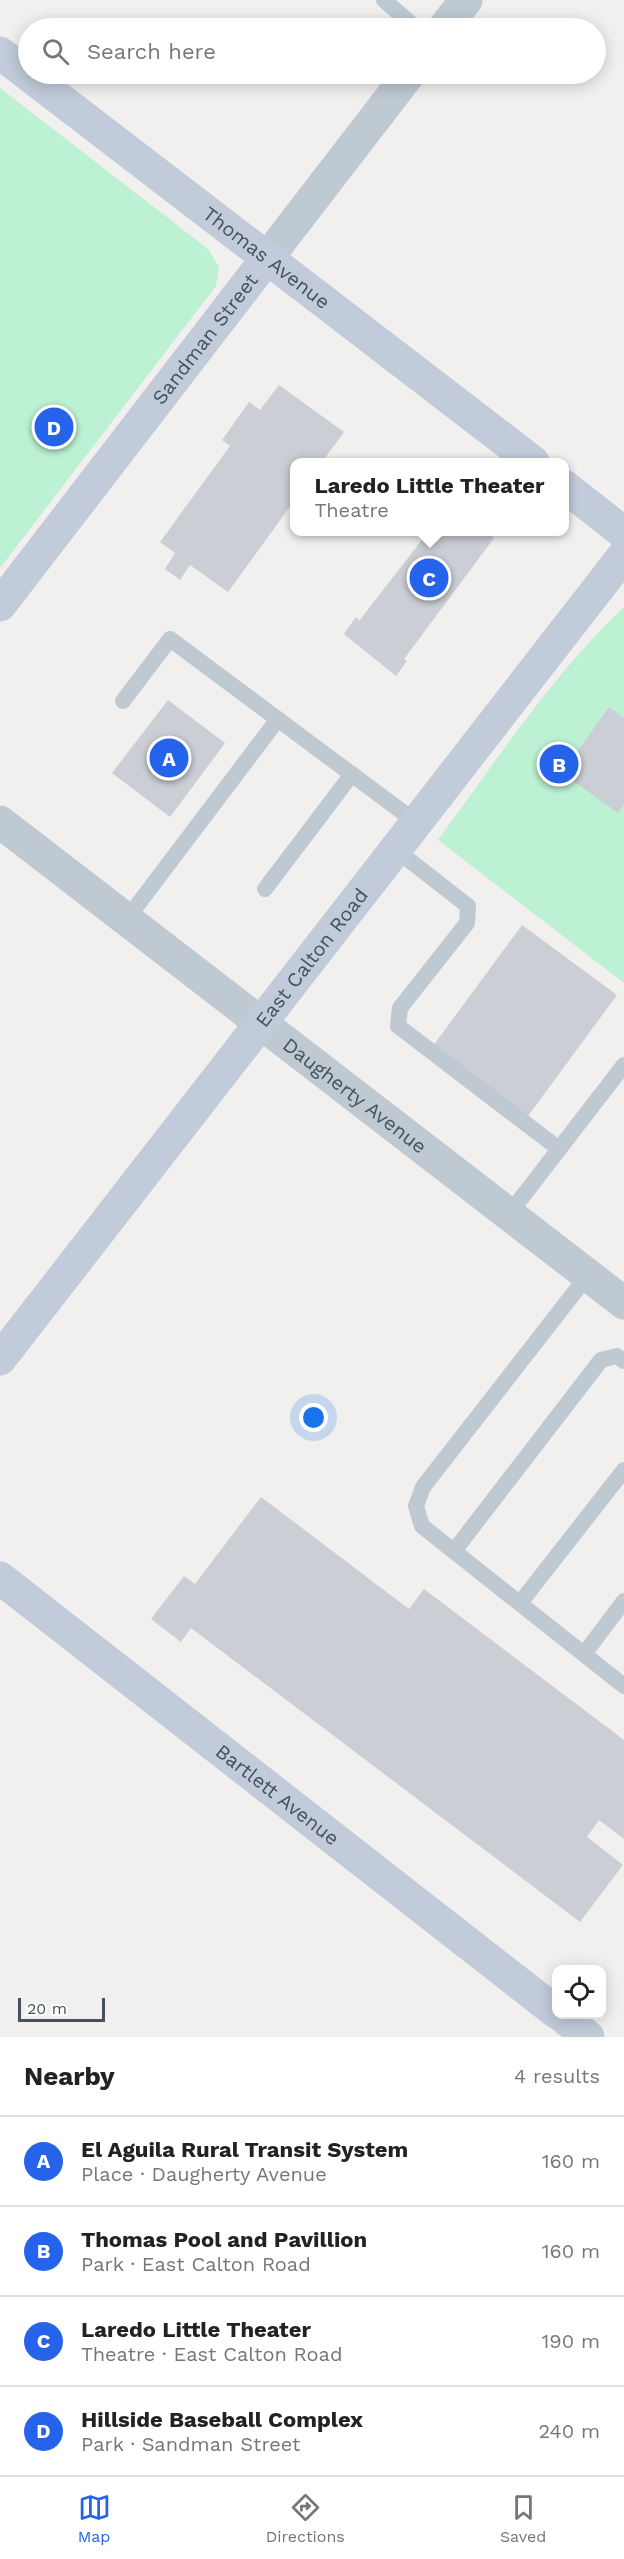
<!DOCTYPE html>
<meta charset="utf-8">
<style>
body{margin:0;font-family:"Work Sans",sans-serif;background:#f6f6f6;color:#222}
.controls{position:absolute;right:18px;bottom:18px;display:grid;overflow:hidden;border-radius:12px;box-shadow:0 3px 15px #0003}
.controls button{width:54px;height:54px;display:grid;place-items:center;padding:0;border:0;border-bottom:2px solid #e0e0e0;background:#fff;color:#222;font:30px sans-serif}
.scale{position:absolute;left:18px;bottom:15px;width:87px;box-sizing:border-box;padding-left:6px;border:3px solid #46515e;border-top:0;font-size:16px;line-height:21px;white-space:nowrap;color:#46515e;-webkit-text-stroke:4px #fff;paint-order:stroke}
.you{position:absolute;left:314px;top:1418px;width:21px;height:21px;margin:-15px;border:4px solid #fff;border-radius:50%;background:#1a73e8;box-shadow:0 0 0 9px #1a73e833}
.badge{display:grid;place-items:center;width:39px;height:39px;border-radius:50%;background:#2563eb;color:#fff;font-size:20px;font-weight:700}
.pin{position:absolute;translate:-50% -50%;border:3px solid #fff;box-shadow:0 2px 6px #0006}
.popup{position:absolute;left:290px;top:458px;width:279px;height:78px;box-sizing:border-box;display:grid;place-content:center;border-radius:12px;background:#fff;filter:drop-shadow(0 2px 4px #0005);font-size:20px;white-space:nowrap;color:#767676}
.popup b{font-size:22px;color:#222}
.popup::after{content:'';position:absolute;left:50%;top:100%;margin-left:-12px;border:12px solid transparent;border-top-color:#fff}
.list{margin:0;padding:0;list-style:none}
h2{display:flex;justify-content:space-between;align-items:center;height:78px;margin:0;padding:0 24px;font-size:26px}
h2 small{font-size:20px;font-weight:400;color:#767676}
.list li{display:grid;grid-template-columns:39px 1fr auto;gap:18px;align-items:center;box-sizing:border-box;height:90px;padding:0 24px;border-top:2px solid #e0e0e0}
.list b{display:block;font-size:22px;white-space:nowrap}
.list p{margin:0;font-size:20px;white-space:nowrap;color:#767676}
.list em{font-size:20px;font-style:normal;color:#767676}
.icon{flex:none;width:33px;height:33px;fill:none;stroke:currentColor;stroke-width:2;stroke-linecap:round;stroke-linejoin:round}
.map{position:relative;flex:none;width:624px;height:2037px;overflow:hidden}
.search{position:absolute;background:#fff;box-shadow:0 3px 15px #0003;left:18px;right:18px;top:18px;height:66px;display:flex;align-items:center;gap:15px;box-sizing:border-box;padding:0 21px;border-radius:33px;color:#767676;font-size:22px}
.sheet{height:438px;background:#fff}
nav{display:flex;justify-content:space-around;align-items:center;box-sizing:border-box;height:84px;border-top:2px solid #e0e0e0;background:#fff;font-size:16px;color:#767676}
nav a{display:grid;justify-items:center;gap:3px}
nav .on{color:#2563eb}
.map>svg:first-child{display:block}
.green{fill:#bcf1d3}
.building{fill:#cbced4}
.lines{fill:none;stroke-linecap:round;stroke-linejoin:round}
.lane{stroke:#bfc9d2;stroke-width:16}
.street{stroke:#bfc9d2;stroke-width:33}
.secondary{stroke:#c1cbd9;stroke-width:33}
.labels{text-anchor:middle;stroke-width:4.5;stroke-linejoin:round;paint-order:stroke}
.street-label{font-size:20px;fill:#46515e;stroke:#fff}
</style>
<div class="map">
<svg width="624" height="2037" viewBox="0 0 624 2037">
<rect width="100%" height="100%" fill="#f2efef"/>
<g class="green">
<path d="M0,88L208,249L219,267L216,286L0,568Z"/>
<path d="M624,607V983L438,840C497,760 551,676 624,607Z"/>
</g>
<g class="building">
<path d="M279,385L344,432L322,462H294V501L228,592L190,565L180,580L165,569L175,553L160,542L230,446L222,440L249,402L260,410Z"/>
<path d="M428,532H488L494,538L404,659L407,661L396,676L344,634L356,617L359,621Z"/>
<path d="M168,700L225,743L170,817L112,773Z"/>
<path d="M609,707L624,718V804L618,813L562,773Z"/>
<path d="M522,925L617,995L528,1116L433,1046Z"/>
<path d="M261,1497L409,1609L424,1589L624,1740V1839L599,1820L587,1837L623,1865L580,1922L191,1628L181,1642L151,1619L184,1576L195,1584Z"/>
</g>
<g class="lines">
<g class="lane">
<path d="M384,0L416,28"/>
<path d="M123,701L170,639L416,822"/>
<path d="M395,849L468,906L467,923L400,1008L398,1026L559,1149"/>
<path d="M265,889L352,774"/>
<path d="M126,920L278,719"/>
<path d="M509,1214L624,1065"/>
<path d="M588,1275L423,1487L416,1506L422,1526L624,1686"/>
<path d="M454,1551L601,1360L617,1356L624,1361"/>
<path d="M520,1603L624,1470"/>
<path d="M584,1654L624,1601"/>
</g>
<g class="street">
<path d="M444,28L466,0"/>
<path d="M268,257L409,74"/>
<path id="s1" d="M0,822L624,1303"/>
</g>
<g class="secondary">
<path id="s2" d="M0,53L533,462"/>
<path d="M564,486L624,533"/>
<path id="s3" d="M0,605L268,257"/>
<path id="s4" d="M0,1359L624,555"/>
<path id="s5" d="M0,1578L556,2012"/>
<path d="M560,2014L588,2037"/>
</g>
</g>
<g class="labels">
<g class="street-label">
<text dy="7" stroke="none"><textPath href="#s2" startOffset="336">Thomas Avenue</textPath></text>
<text dy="7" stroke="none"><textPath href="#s3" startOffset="336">Sandman Street</textPath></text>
<text dy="7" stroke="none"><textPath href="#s4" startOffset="508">East Calton Road</textPath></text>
<text dy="7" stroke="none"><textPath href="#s1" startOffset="448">Daugherty Avenue</textPath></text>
<text dy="7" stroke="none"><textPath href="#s5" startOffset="352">Bartlett Avenue</textPath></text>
</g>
</g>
</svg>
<div class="controls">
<button><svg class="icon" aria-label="locate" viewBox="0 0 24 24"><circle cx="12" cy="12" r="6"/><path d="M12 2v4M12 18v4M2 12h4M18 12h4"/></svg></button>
</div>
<div class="scale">20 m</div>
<div class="you"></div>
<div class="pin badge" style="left:169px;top:758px">A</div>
<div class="pin badge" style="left:559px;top:764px">B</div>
<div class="pin badge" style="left:429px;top:578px">C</div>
<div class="popup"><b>Laredo Little Theater</b>Theatre</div>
<div class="pin badge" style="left:54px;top:427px">D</div>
<div class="search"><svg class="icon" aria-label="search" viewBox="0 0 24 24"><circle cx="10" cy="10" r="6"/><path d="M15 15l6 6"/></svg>Search here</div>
</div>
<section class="sheet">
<h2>Nearby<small>4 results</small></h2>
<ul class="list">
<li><span class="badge">A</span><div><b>El Aguila Rural Transit System</b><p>Place · Daugherty Avenue</p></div><em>160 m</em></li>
<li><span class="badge">B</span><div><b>Thomas Pool and Pavillion</b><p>Park · East Calton Road</p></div><em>160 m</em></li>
<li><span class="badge">C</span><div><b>Laredo Little Theater</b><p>Theatre · East Calton Road</p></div><em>190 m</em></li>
<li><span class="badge">D</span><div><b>Hillside Baseball Complex</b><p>Park · Sandman Street</p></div><em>240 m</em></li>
</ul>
</section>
<nav>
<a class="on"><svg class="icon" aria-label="map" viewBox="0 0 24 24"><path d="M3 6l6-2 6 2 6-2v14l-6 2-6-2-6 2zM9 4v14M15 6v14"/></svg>Map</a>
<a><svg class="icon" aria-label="directions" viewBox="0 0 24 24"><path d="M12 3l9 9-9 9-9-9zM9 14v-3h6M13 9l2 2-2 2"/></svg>Directions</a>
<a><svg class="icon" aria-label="saved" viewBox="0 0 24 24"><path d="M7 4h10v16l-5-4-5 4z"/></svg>Saved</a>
</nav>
